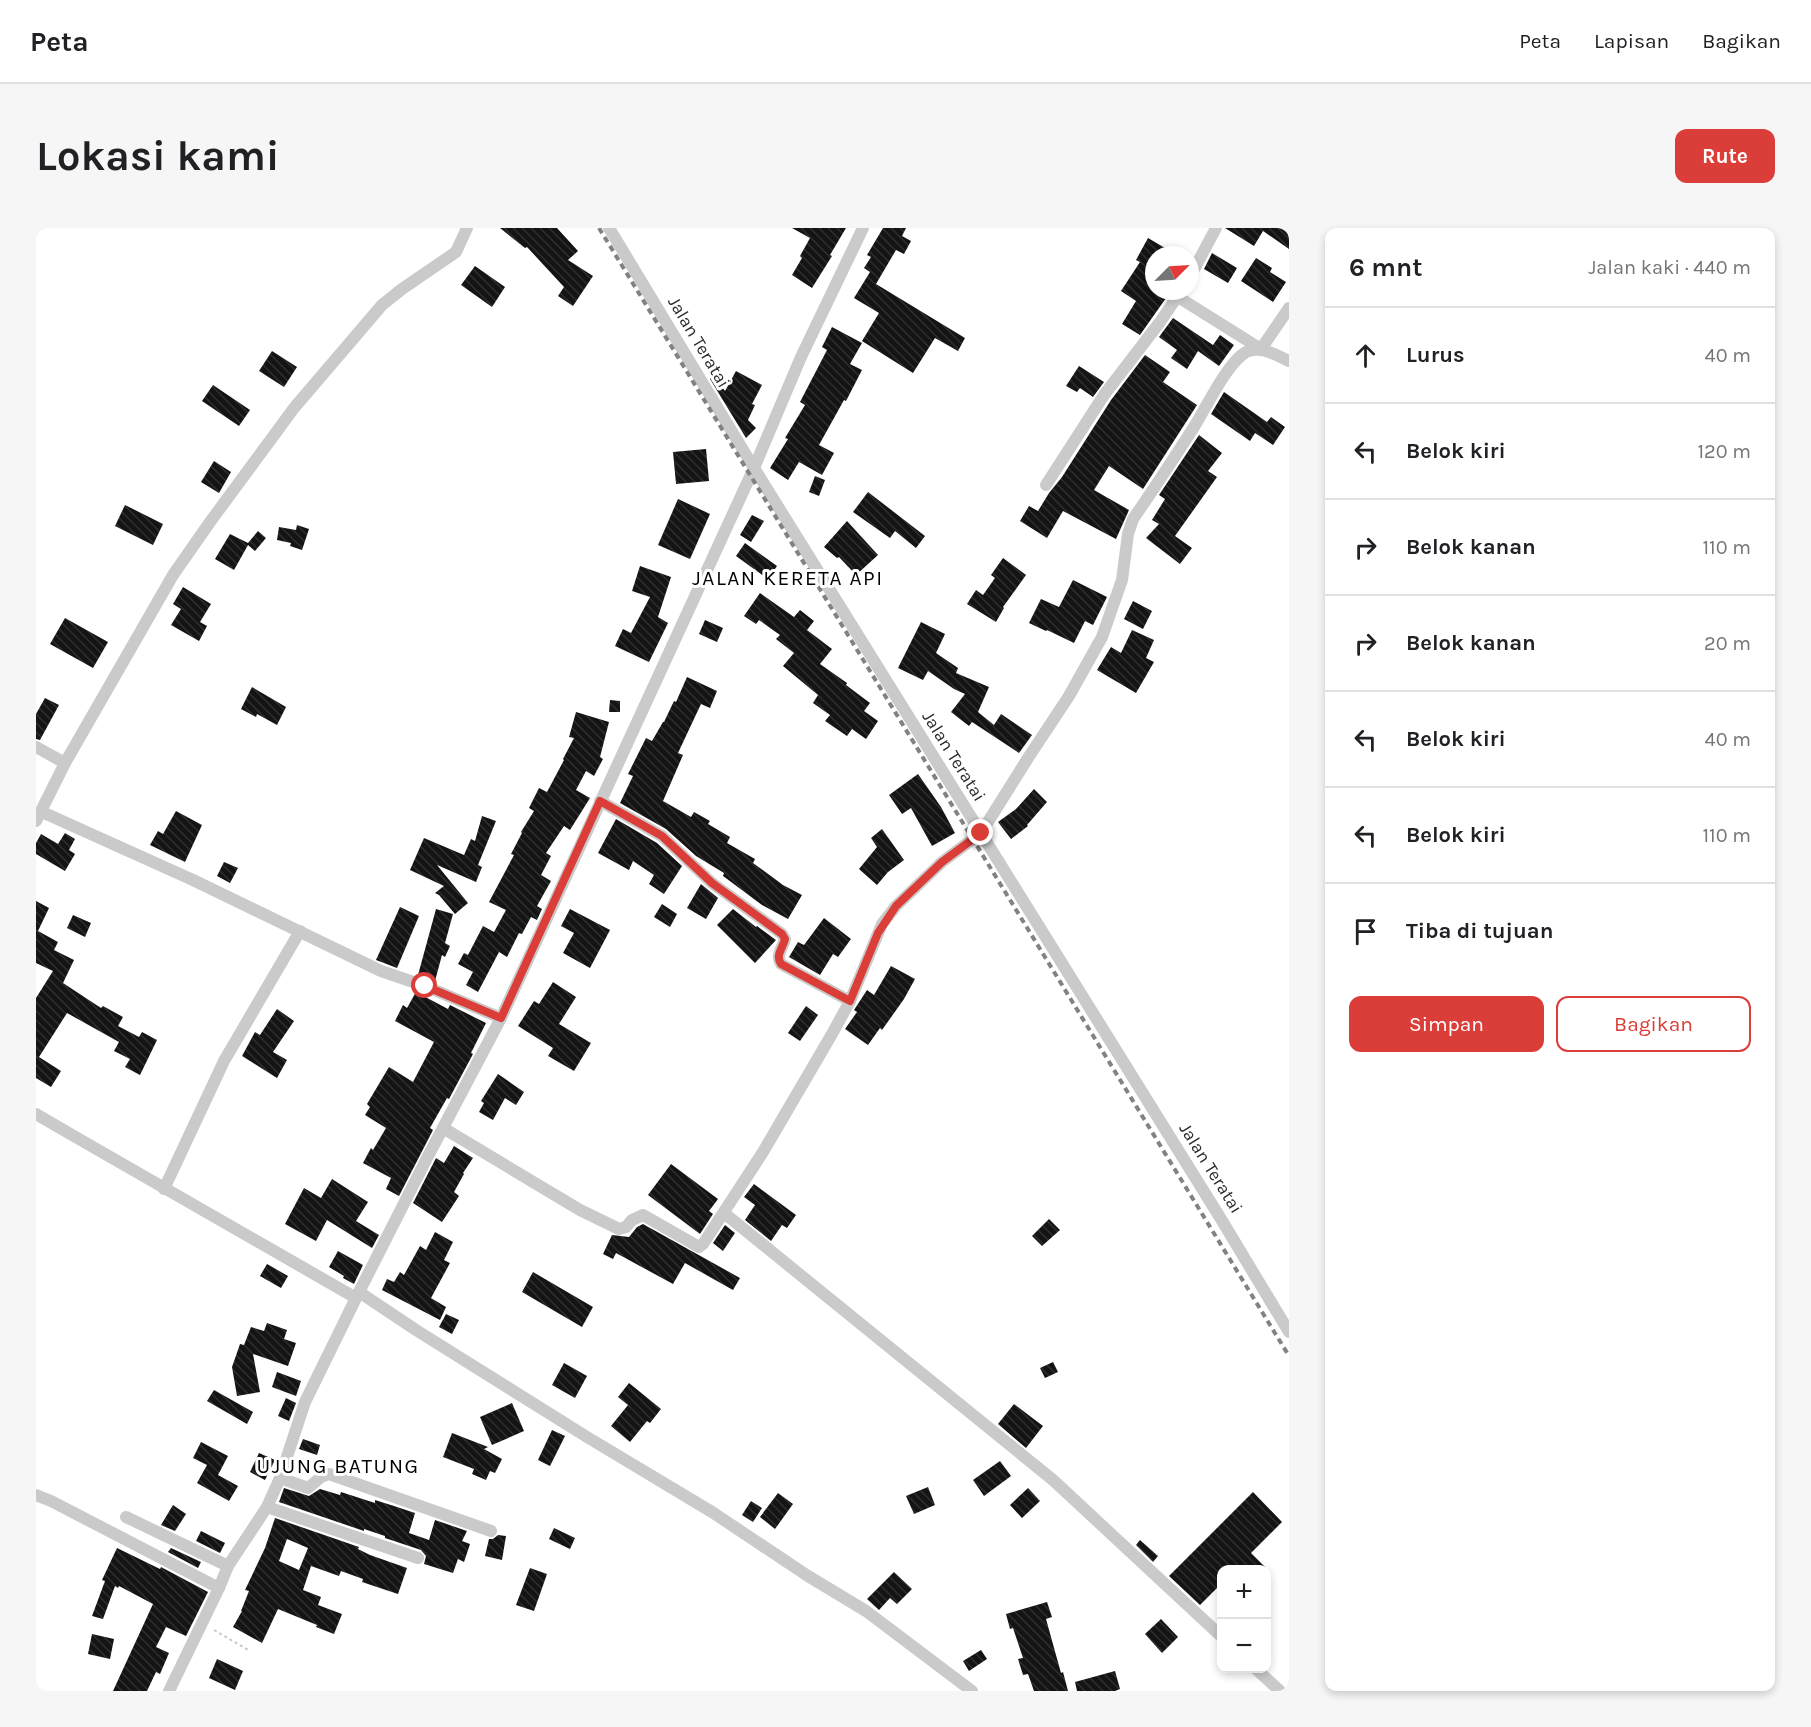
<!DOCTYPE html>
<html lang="id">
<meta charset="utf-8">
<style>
body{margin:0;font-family:Karla,sans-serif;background:#f6f6f6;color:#202124}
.controls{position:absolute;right:18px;bottom:18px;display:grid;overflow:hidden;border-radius:12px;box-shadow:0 3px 9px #0003}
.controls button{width:54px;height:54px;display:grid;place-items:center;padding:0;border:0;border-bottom:2px solid #e0e0e0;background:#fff;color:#202124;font:30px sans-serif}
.compass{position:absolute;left:1109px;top:18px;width:54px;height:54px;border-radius:50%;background:#fff;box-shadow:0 3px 9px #0003;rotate:66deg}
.stop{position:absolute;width:18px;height:18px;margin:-14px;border:4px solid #db3d38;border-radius:50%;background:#fff}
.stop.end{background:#db3d38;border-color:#fff;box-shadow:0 2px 6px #0008}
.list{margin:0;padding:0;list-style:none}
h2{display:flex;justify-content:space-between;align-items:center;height:78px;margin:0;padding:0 24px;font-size:26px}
h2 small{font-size:20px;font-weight:400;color:#757577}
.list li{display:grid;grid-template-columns:39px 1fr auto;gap:18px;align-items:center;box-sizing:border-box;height:96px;padding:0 24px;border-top:2px solid #e0e0e0}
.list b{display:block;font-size:22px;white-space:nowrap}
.list em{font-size:20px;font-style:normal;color:#757577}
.actions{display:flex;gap:12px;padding:18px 24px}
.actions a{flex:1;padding:14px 0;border:2px solid #db3d38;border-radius:12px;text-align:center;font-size:21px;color:#db3d38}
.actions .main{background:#db3d38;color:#fff}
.icon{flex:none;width:33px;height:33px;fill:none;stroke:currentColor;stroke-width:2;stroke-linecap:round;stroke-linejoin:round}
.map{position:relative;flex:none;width:1253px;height:1463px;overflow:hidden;border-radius:12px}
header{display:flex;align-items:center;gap:36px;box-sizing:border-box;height:84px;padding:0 30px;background:#fff;border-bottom:2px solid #e0e0e0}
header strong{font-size:28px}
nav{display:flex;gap:33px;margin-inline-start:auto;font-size:21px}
.intro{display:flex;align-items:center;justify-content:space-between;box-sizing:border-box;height:144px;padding:0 36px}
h1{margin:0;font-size:42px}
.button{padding:15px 27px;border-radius:12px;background:#db3d38;color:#fff;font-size:21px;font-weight:700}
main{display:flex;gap:36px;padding:0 36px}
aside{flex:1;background:#fff;border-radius:12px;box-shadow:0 3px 9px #0003}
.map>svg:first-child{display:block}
.building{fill:url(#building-back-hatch);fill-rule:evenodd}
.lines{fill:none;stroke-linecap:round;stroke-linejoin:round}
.path{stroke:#cacaca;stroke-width:2;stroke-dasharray:3 3;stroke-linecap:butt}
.street{stroke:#cacaca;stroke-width:12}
.rail{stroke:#828282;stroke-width:4;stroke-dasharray:6 4.5;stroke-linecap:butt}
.route{stroke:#db3d38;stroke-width:8}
.labels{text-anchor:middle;stroke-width:6;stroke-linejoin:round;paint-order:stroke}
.street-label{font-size:18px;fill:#2d2d2d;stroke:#fff}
.quarter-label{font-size:21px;letter-spacing:1.5px;fill:#000;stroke:#fff}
</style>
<header>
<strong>Peta</strong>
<nav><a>Peta</a><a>Lapisan</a><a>Bagikan</a></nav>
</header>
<div class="intro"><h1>Lokasi kami</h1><a class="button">Rute</a></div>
<main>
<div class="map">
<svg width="1253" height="1463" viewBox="0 0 1253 1463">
<defs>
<pattern id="building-back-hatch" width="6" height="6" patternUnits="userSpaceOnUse" patternTransform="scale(1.5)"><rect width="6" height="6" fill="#141414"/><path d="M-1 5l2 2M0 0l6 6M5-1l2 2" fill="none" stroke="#2e2e2e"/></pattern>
</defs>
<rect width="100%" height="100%" fill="#fff"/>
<g class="building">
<path d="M464,0H521L542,23L532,32L557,48L537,78L522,68L528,59L491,19L489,20Z"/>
<path d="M756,0H810L794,27L796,28L776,60L756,47L766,30L764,28L774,10Z"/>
<path d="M847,0H870L866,8L875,13L868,26L860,22L840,56L929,110L922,123L899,110L877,145L826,113L843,85L818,70L834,44L828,40L835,29L831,27Z"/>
<path d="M1189,0H1249L1253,3V21L1227,3L1218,18Z"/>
<path d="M1112,10L1141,27H1118V63H1135L1104,107L1086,96L1100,73L1085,63L1104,34L1100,32Z"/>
<path d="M1176,25L1201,40L1192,55L1168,41Z"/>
<path d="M1220,30L1236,40L1234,44L1250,54L1237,74L1205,53Z"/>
<path d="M439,38L469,59L456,79L425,57Z"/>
<path d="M1137,90L1177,117L1184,107L1198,117L1183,138L1162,123L1151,141L1135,130L1141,122L1123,109Z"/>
<path d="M796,99L826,115L814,136L826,142L810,173L808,172L783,217L798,225L786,247L763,234L752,252L734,240L752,211L749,210L769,177L764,174L791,122L786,119Z"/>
<path d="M236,123L261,139L248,159L223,143Z"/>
<path d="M1109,127L1134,144L1127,154L1161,177L1107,261L1073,238L1058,262L1093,282L1080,311L1027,283L1011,310L984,293L993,278L1002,283L1013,265L1026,249L1075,172Z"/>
<path d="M1043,138L1068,154L1057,169L1044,160L1041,164L1030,158Z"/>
<path d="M700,143L726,157L716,176L719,177L712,192L720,200L710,210L674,151L678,148L689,163Z"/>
<path d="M177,157L214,182L203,198L166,173Z"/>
<path d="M1188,164L1231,194L1235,189L1249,199L1237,217L1219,205L1214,213L1175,186Z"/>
<path d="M1163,207L1186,225L1172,243L1181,249L1139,308L1156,320L1144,336L1110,310L1123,296L1116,292L1129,271L1123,267Z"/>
<path d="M670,221L673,253L640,256L637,224Z"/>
<path d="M178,233L195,244L183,265L165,254Z"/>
<path d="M779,248L789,252L783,268L773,264Z"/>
<path d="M832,264L889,308L880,320L859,303L854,310L817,284Z"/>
<path d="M642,271L674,286L654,331L622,317Z"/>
<path d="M89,277L127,296L117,317L79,298Z"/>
<path d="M716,287L728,293L715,314L704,307Z"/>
<path d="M811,293L842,327L820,347L803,329L801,330L788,319Z"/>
<path d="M261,297L273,301L266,322L254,318L255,315L241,312L243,299L260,302Z"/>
<path d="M222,303L230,310L219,323L212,317L198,342L179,331L194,306L212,315Z"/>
<path d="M709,315L741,338L732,351L700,328Z"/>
<path d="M967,330L990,347L967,379L968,380L960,394L931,376L940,362L947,367L959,350L955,347Z"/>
<path d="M604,338L635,349L622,389L632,395L613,434L579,418L587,401L595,405L614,369L596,363Z"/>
<path d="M1037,352L1071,369L1057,397L1049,393L1038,415L1011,402L1010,403L993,395L1005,371L1023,379Z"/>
<path d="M147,359L175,376L164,394L171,398L163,413L135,397L145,381L137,376Z"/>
<path d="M724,365L758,389L764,382L778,393L771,402L796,421L784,436L811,455L810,457L834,475L828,483L842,493L830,511L816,501L811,508L789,493L794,487L777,475L782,467L747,438L758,425L740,411L744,407L723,392L720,396L708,388Z"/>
<path d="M1097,373L1116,383L1107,401L1088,391Z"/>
<path d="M29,390L72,414L57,440L14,416Z"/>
<path d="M669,392L687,400L681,414L663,406Z"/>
<path d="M885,394L909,406L900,425L922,440L920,445L953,459L942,484L958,497L965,486L996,507L983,525L936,494L933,498L915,484L929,466L918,461L892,443L887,452L862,440Z"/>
<path d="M1096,402L1118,412L1110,430L1118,434L1100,465L1061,442L1075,419L1085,425Z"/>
<path d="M651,449L681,463L674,480L665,476L642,525L647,527L627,573L655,589L658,584L674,593L672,596L694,609L691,615L719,631L717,635L747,657L766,667L752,691L726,677L687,648L688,645L660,628L630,601L584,575L597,548L592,546L610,510L616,513L627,494H628L638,473L640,474Z"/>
<path d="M216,459L250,479L241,497L221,486L220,489L205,481Z"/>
<path d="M9,470L23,477L4,512L0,511V486Z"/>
<path d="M574,472L584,473V484H573Z"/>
<path d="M540,484L573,494L564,529L567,531L558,548L550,543L540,562L554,570L534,602L528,598L510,625L515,628L505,647L515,653L501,678L506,681L501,692L495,689L486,706L483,705L471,729L463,724L442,764L430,757L437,744L422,736L428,725L432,727L447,698L458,704L470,682L453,674L478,627L475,626L486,605L485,604L498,583L493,580L503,560L511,564L528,532L527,531L538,510L533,509Z"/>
<path d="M882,546L905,579L919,605L896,618L875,580L866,586L853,567Z"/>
<path d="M998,561L1011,574L991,597L992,598L975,611L962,594L980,581Z"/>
<path d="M140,583L166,597L149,634L114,617L122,603L127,606Z"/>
<path d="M446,588L460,593L442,637L446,639L440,654L401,637L432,675L419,686L403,667L399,665L408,658L374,642L388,610L428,627L435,611L439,613Z"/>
<path d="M580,591L621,615L646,638L628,666L613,656L618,647L597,633L593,642L562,625Z"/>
<path d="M846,601L868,632L852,644L841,657L823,641L841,619L835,610Z"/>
<path d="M29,605L39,611L33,622L39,626L29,643L0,626V615L5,606L22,616Z"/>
<path d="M188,634L202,640L194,655L181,648Z"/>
<path d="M665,656L682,670L670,691L651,680Z"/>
<path d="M0,673L13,680L2,703L22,714L18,722L38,732L27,755L65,780L67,778L87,789L82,798L103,809L106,804L121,812L104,847L89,839L94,831L78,823L83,814L31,785L3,829L25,843L15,859L0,850V770L17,743L0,735Z"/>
<path d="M626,676L641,686L634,699L618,689Z"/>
<path d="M364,679L383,688L361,740L340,732Z"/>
<path d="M400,681L417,686L409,715L414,718L409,729L406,727L399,753L382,747Z"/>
<path d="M534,681L574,702L554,740L527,725L538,705L525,698Z"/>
<path d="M697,681L720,699L721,698L740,712L719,735L681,697Z"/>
<path d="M37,687L55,695L49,709L31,700Z"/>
<path d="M788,690L815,711L802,729L797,726L784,747L753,729L762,714L768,717Z"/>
<path d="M855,738L879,751L868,771L846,802L844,800L832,817L809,801L821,784L818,782L831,762L838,767Z"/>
<path d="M517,754L540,769L523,796L555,815L538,843L512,828L517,820L482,798L498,773L503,776Z"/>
<path d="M380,764L412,781L414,777L450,795L435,825L437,826L413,871L411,870L394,900L397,902L363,968L350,961L355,950L327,935L335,920L337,922L350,900L329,887L334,879L331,876L353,839L377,854L398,814L359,793L367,777L371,780Z"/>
<path d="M770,778L782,787L764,813L752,805Z"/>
<path d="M241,781L258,793L237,824L251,832L241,850L206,828L219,804L224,807Z"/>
<path d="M462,846L488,864L480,877L469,870L457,892L443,884L448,875L445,873Z"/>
<path d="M418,918L437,930L427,945L428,946L418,964L423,968L406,994L377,975L400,930L408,935Z"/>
<path d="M635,936L682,971L673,983L677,986L664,1006L612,967Z"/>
<path d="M296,951L332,974L320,993L343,1007L336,1020L291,992L280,1013L249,996L268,960L285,970Z"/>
<path d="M718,956L760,987L751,1000L746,997L735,1013L709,992L719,977L708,969Z"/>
<path d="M1013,991L1024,1002L1006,1018L996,1008Z"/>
<path d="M607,996L704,1050L697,1062L649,1035L637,1056L580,1025L577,1031L567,1026L576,1007L593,1009L601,999Z"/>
<path d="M689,997L699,1005L687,1023L677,1015Z"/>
<path d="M399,1004L417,1014L408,1032L414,1035L395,1070L410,1079L404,1092L346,1062L351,1051L358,1054L364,1044L368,1047L384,1018L390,1022Z"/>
<path d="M302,1023L327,1037L318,1056L307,1050L308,1048L293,1039Z"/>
<path d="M231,1036L252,1048L245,1060L224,1048Z"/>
<path d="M497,1044L557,1079L546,1099L486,1064Z"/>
<path d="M410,1086L423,1092L416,1106L403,1099Z"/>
<path d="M231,1095L251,1102L248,1111L260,1115L252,1138L217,1126L224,1164L201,1168L196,1139L204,1116L208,1117L215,1099L228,1103Z"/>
<path d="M1017,1134L1022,1144L1009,1150L1004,1140Z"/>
<path d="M528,1135L551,1148L539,1170L516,1157Z"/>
<path d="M241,1144L265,1153L260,1168L236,1159Z"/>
<path d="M593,1155L625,1181L614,1195L611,1193L594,1214L575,1198L592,1177L582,1169Z"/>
<path d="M178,1162L217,1184L211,1196L171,1173Z"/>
<path d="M250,1170L260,1175L253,1193L242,1188Z"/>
<path d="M476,1175L488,1203L456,1217L444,1189Z"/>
<path d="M978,1176L1007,1198L990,1220L962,1196Z"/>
<path d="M516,1202L529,1208L514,1238L502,1232Z"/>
<path d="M416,1205L452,1219L448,1221L466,1231L459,1245L454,1243L450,1252L436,1246L438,1241L407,1229Z"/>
<path d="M267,1211L284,1217L281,1227L263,1221Z"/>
<path d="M165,1214L192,1228L182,1247L202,1258L193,1273L161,1255L171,1237L157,1230Z"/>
<path d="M223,1225L239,1232L229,1252L214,1244Z"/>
<path d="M964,1233L975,1248L948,1268L937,1252Z"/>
<path d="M892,1259L899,1277L878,1286L870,1268Z"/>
<path d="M248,1260L273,1268L284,1261L304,1267L305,1264L339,1275V1272L358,1278L379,1285L373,1305L393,1312L399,1292L431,1303L426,1313L434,1316L428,1334L422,1331L417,1345L388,1336L390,1328L385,1322L349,1310V1308L328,1301V1303L243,1274Z"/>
<path d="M992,1260L1004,1273L986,1290L974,1277Z"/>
<path d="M1217,1264L1246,1294L1215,1325L1231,1341H1185V1356L1164,1377L1133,1348Z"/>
<path d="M742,1265L757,1276L739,1301L724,1289Z"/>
<path d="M715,1273L726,1280L717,1294L706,1287Z"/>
<path d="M137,1277L150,1286L139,1303L125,1297Z"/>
<path d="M239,1290L323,1319L322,1321L334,1327L371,1340L362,1366L326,1354L327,1351L305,1343L303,1348L275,1338L267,1362L285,1369L282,1377L306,1386L298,1406L280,1399L281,1397L242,1381L226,1415L197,1399L206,1383H205L213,1363L209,1362L229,1320ZM251,1311L272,1320L263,1342L243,1333Z"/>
<path d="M518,1300L539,1310L534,1321L513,1311Z"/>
<path d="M165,1303L189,1315L184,1325L160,1313Z"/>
<path d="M462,1307L470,1308L466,1332L449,1328L453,1311H457Z"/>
<path d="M1104,1312L1122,1328L1117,1334L1100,1317Z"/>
<path d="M81,1320L124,1341L125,1339L172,1364L150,1408L130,1399L120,1419L133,1425L124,1446L120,1444L111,1463H77L117,1376L83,1358L82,1360L79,1358L67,1391L56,1388L69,1353L66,1352Z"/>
<path d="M135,1320L165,1334L162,1340L132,1324Z"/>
<path d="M494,1340L511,1346L498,1383L480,1377Z"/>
<path d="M858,1344L876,1361L861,1376L854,1370L843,1382L831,1371Z"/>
<path d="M1011,1374L1016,1389L1010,1391L1025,1445L1027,1444L1032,1463H998L992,1446L987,1447L982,1431L987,1430L977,1400L974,1401L970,1386Z"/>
<path d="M1125,1391L1142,1409L1126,1425L1109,1406Z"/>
<path d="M56,1406L78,1411L74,1431L52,1426Z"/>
<path d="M945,1422L951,1431L933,1443L927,1433Z"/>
<path d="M181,1431L207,1443L199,1462L173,1450Z"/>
<path d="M1079,1443L1084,1461L1079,1463H1041L1039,1454Z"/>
</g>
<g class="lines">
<path class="path" d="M178,1402L214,1423"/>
<g class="street">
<path d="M573,0L718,240L1185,991L1253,1104"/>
<path d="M1154,49L1180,0"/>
<path d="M1142,69L1225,121L1253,80"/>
<path d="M1010,257L1068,167L1124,94L1145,63"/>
<path d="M0,519L29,535"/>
<path d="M564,573L626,608L676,655L746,706L749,711C747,720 739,727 745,736L814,773"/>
<path d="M6,584L157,652L345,743L389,758L465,790"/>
<path d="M0,593L29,535L137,347L174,294L258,180L346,77L366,61L420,24L431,0"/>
<path d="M0,886C106,948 213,1008 320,1070"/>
<path d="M407,900L544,982L583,1001L590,999L596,992L607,987L663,1019L667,1016L727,924L796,806L814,773L846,696L860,678L906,634L945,605L992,530L1033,468L1066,409L1086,352L1092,306L1097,291C1118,261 1138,230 1158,199C1170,180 1191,135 1210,124C1224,117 1240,127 1253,133"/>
<path d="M128,961L188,833L264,703"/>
<path d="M688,985L1017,1252L1186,1409"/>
<path d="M323,1064L380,1102L551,1209L676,1284L772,1348L830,1383L936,1463"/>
<path d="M244,1250L272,1260L285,1249L293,1246L455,1303"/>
<path d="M0,1267L15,1273L183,1360"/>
<path d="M231,1279L382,1330"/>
<path d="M90,1289L192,1338"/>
<path d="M1219,1440L1244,1463"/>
<path d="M133,1463L183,1360L192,1338L231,1279L244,1250L269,1174L320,1070L390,932L465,790L718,240L765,129L827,0"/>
</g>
<path class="rail" d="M563,0L1253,1128"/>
</g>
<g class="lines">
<path class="route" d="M389,758L465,790L564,573L626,608L676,655L746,706L749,711C747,720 739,727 745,736L814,773L842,705L860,678L906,634L945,605"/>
</g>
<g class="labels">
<g class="street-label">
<text transform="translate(663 114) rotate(59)" y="6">Jalan Teratai</text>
<text transform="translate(918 528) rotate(58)" y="6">Jalan Teratai</text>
<text transform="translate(1175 940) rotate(58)" y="6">Jalan Teratai</text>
</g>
<g class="quarter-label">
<text x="752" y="357">JALAN KERETA API</text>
<text x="302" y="1245">UJUNG BATUNG</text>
</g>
</g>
</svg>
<div class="controls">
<button>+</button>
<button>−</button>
</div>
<svg class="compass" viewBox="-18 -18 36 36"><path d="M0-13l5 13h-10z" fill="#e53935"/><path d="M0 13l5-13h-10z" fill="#757577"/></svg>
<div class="stop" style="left:389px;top:758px"></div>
<div class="stop end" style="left:945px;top:605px"></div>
</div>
<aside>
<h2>6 mnt<small>Jalan kaki · 440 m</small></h2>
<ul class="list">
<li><svg class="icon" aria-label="ahead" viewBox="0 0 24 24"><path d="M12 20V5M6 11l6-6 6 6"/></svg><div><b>Lurus</b></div><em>40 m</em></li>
<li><svg class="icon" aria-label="left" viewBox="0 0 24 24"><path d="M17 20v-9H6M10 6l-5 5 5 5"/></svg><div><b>Belok kiri</b></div><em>120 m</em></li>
<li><svg class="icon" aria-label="right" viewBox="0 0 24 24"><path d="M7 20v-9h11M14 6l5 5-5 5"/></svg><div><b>Belok kanan</b></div><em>110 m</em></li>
<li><svg class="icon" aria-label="right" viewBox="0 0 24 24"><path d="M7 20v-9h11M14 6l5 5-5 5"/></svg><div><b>Belok kanan</b></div><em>20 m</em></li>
<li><svg class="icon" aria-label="left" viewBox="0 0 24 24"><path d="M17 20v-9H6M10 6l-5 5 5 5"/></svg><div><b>Belok kiri</b></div><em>40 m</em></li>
<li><svg class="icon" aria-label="left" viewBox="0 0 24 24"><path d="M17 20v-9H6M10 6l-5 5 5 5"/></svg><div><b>Belok kiri</b></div><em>110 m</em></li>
<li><svg class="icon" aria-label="arrive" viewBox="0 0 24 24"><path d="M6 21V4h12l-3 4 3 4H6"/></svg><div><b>Tiba di tujuan</b></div></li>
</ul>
<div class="actions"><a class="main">Simpan</a><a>Bagikan</a></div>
</aside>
</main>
